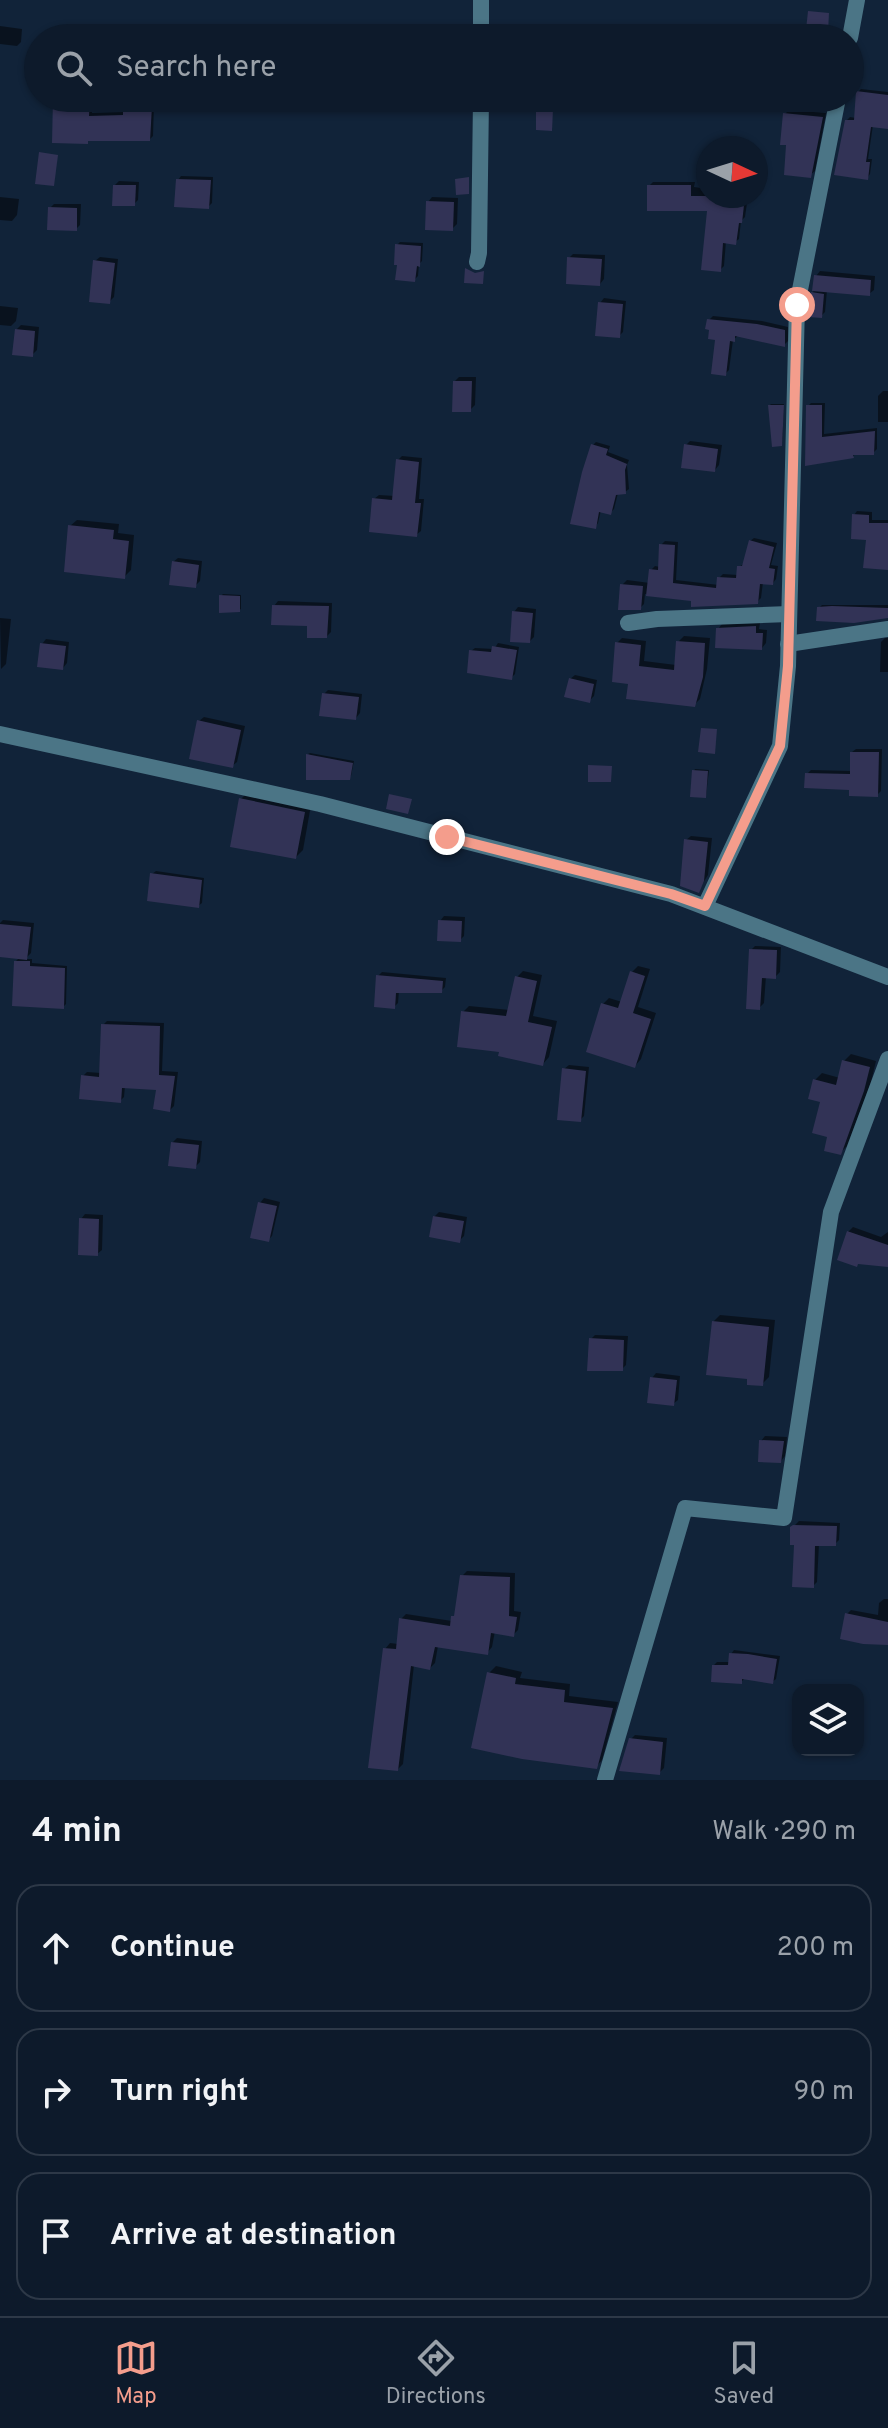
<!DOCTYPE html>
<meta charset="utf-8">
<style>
body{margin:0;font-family:Overpass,sans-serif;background:#1b2737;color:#f1f3f6}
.controls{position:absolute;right:24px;bottom:24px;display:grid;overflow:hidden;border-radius:16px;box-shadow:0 2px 6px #0004}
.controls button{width:72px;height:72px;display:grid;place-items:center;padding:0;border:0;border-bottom:2px solid #2d3847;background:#0d1a2b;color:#f1f3f6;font:40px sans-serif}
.compass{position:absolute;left:696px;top:136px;width:72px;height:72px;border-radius:50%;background:#0d1a2b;box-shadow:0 2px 6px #0004;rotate:94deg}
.stop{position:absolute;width:24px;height:24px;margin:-18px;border:6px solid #f49d8c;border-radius:50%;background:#fff}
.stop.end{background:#f49d8c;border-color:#fff;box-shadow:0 2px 8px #0008}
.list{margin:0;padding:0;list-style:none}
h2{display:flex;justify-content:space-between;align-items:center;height:104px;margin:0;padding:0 32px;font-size:34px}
h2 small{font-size:26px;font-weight:400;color:#9aa1a9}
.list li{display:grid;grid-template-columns:52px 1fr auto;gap:24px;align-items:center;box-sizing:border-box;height:128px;margin:0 16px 16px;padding:0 16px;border:2px solid #2d3847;border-radius:24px}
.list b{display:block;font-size:30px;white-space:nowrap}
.list em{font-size:26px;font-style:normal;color:#9aa1a9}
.icon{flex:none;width:44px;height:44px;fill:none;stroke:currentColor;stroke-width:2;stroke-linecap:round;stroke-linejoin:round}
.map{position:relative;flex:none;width:888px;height:1780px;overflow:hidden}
.search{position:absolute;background:#0d1a2b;box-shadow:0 2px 6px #0004;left:24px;right:24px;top:24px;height:88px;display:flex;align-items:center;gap:20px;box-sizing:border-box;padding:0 28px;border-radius:44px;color:#9aa1a9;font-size:30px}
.sheet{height:536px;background:#0d1a2b}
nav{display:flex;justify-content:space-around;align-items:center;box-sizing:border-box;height:112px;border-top:2px solid #2d3847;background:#0d1a2b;font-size:22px;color:#9aa1a9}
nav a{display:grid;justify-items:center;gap:4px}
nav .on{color:#f49d8c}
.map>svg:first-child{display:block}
.shadow{fill:#0007}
.building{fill:#323356}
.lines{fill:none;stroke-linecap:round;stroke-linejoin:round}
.street{stroke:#4b7586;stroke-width:16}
.route{stroke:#f49d8c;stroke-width:10}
</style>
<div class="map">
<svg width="888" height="1780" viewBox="0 0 888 1780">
<rect width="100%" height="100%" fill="#112339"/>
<g class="shadow">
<path d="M0,26L22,29L21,42L17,46L0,44Z"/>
<path d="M861,89L888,92V127L873,125L868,159H872L870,174L867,178L847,120L850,117L856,118L858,92Z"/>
<path d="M55,98H93L92,113L125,112V106L128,103H154L153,136L150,139H90L87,142Z"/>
<path d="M789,110L826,113L815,171L810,175L788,144L785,114Z"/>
<path d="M181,176L213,177L212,203L208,207L178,180Z"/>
<path d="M119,181L139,182L138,200L134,204L115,185Z"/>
<path d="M653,182H695L694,187L708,189V196H748L745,217L741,221L739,239L735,242L726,241L724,266L720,270L709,209L649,186Z"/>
<path d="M0,197L19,199L17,215L12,221L0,220Z"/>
<path d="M432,197L458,198L457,224L452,229L428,202Z"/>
<path d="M54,204H81L80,225L76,229L50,208Z"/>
<path d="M400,242L423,243L422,261L419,264L418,276L414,280L397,245Z"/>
<path d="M573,254L605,255L604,279L600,284L569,258Z"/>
<path d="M100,257L118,259L114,297L109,302L95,261Z"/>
<path d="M820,271L875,276L874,290L869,294L827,290L825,312L821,316L813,293L816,276Z"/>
<path d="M604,298L626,301L623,332L619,336L600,303Z"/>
<path d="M0,306L18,308L16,321L11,326L0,325Z"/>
<path d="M713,316L762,321L788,327V341L784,345L739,335L733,340L729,370L725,374L717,338L709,320Z"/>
<path d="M21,325L39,327L37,350L32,355L16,330Z"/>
<path d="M459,377H476L475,405L470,410L455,381Z"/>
<path d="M883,391H888V422H878V396Z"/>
<path d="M811,403H825L824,434L877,428V449L873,453H857L853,456L807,464L808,406Z"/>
<path d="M771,404H784L782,444L770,405Z"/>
<path d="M690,441L722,445L719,465L715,470L686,445Z"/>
<path d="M596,442L610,446L608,452L629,460L627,465L629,489L625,492L618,493L614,509L611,512L601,510L598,523L595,527L593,445Z"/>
<path d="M402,456L422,458L419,499H424L421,531L416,535L374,499L379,495L395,496L398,460Z"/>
<path d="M857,511L872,512V520H888V538H868L854,515Z"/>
<path d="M77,520L119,524L118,533L134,535L131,570L124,577L70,526Z"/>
<path d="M754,538L777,543L771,565L778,566L776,579L773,583L763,582L761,598L757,602L693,599L645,594L644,604L640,608L622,585L627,580L650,583L651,570L655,566L660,567L661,545L665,541L678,542L676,580L719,585V578L723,574L738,575L739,567L745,563L750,541Z"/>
<path d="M178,558L202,561L200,581L195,586L173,562Z"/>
<path d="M223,594L241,595V609L239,610L221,596Z"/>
<path d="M278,601L332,603L331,632L327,636L274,606Z"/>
<path d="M822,605H888V616L819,608Z"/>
<path d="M518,607L536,609L534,637L530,641L514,612Z"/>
<path d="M0,618L11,619L6,664L1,669Z"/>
<path d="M760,623L759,629L767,630L766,643L762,648L718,629L722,624Z"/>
<path d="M684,636L710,638L707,669L700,699L694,705L630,682L617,643L622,638L646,641L644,661L676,665L678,642Z"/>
<path d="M885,638H888V672H880L881,642Z"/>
<path d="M46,639L69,642L67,663L63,668L42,644Z"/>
<path d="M498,643L519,647L515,674L511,678L471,651L475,648L494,649Z"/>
<path d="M575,675L597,680L594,696L589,701L570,679Z"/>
<path d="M328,690L362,694L360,713L356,718L324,694Z"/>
<path d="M204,717L245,726L237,762L232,766L199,721Z"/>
<path d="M856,749H882L881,791L877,795L807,774L811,770L852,771V752Z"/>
<path d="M310,753L354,761L351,776L308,754Z"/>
<path d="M695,769L709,770L706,796L694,771Z"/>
<path d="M248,792L311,805L303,850L296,857L241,799Z"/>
<path d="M691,836L712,838L708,875L698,891L686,840Z"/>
<path d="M156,871L204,878L202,903L198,906L152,874Z"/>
<path d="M444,916L465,917L464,936L460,940L440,921Z"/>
<path d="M3,920L34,923L31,953L25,959H32V963L67,966L66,1004L63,1007L15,962L20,957L0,955V923Z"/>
<path d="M755,946L781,947L780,972L775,977L766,976L764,1003L759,1008L751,950Z"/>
<path d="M638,966L650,969L638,1007L656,1013L641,1059L635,1066L603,1004L609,998L622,1002L632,972Z"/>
<path d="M523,971L542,975L533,1016L557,1021L549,1057L543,1064L501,1050L463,1012L469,1006L510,1010L517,977Z"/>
<path d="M382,972L446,978L445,987L441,991H399L398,1003L394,1007L378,976Z"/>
<path d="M107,1021L164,1023L162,1071L178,1072L174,1106L170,1110L158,1088L125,1086L124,1097L120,1101L83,1076L87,1072L101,1073L103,1025Z"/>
<path d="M851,1054L876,1061L871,1082L847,1146L840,1153L830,1136L815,1080L822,1073L840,1078L844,1061Z"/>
<path d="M569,1065L589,1067L584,1116L580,1120L564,1069Z"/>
<path d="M177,1138L202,1141L200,1162L195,1167L172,1143Z"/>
<path d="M264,1198L280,1202L272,1236L268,1240L260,1203Z"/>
<path d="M439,1212L467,1217L464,1236L460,1240L434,1217Z"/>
<path d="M85,1214L103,1215L102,1250L97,1254L81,1219Z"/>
<path d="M853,1227L881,1237L888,1232V1265L848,1232Z"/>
<path d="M720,1315L775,1320L769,1377L762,1384L750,1377L713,1322Z"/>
<path d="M595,1335L628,1336L626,1365L622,1369L591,1339Z"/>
<path d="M656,1373L680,1376L678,1400L673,1404L652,1378Z"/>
<path d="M765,1436L787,1437L785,1456L781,1461L761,1441Z"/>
<path d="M799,1521L840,1523L839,1540L835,1544H819L817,1582L813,1586L796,1543L792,1528Z"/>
<path d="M467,1571L515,1573L514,1611L521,1612L518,1630L513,1635L495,1631L492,1647L487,1653L438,1646L435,1663L430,1668L414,1665L403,1764L398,1769L385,1649L390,1643L398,1644L401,1619L406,1614L452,1621L457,1613L462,1576Z"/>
<path d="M884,1599H888V1643L847,1614L851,1610L878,1615L879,1603Z"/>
<path d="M734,1650L780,1656L776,1679L772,1682L745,1678L741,1682L714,1665L717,1662H731V1654Z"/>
<path d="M496,1666L522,1672L520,1678L570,1684L569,1696L618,1702L602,1760L596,1767L489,1673Z"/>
<path d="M635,1735L667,1738L664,1768L659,1773L631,1739Z"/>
</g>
<g class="building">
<path d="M808,11L829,13L828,32L806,30Z"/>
<path d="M856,91L888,95V129L871,127L866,162H870L868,180L834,175L845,120H854Z"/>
<path d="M53,98H90L89,116L123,115V106H152L150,141H88V144L52,143Z"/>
<path d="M536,109H553L552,131L536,130Z"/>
<path d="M783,113L823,117L811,178L784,175L786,145H780Z"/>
<path d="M39,152L58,155L54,186L35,184Z"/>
<path d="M469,177V194L456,195L455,179Z"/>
<path d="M176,179L211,180L209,209L174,207Z"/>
<path d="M113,185H136L135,206H112Z"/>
<path d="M647,185H691V196H745L742,223H739L736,245L723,243L721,272L701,270L707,211H647Z"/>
<path d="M426,201L454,202L453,231L425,230Z"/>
<path d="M48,207L77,208V231L47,230Z"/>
<path d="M395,244L421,246L420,267L417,266L415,282L395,280L397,265H394Z"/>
<path d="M567,257L602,259L600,286L566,284Z"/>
<path d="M93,260L115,263L110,304L89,302Z"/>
<path d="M465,268L475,273L484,271L483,284L464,283Z"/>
<path d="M814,275L871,280L870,296L812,291Z"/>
<path d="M811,292L824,294L822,318L808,317Z"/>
<path d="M598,302L623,304L620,338L595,336Z"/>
<path d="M707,319L757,324L785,330V347L735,336V342L730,341L726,376L711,374L715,340L708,339L709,330L705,329Z"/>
<path d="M15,329L35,331L33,357L12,355Z"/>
<path d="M453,381H472L471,412H452Z"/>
<path d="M768,405H784L782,446L772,447Z"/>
<path d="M806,405H822V437L875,431L874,455H853L854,458L805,466Z"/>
<path d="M591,444L608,449L606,455L627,464L625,470L626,494L616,495L611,515L599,512L596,529L570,524L582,472Z"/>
<path d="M684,444L718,449L715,472L681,468Z"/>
<path d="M396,459L419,462L415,503H421L417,537L369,532L372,498L392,500Z"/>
<path d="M852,514L869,515V523H888V570L863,568L866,540L851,539Z"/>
<path d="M68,525L114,530L113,539L129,541L125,579L64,572Z"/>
<path d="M749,540L774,547L769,568L775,569L773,585L760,584L758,604L691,607V601L646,596L649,569L658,570L659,544L675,545L673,583L716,588L717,577L736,578L737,566H742Z"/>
<path d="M172,561L199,565L196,588L169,585Z"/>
<path d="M620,584L643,586L641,610H618Z"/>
<path d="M219,595L240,596V612L219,613Z"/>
<path d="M272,605L329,606L327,638H307V626L271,625Z"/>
<path d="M832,606L888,608V618L854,623L816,621L817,607Z"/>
<path d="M512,611L533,613L530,643L510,642Z"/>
<path d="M756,626V633H763L762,650L715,648L716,628Z"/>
<path d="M676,641L705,643L703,677L695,707L626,699L628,684L612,682L615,642L641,645L639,666L674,670Z"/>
<path d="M40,643L66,646L63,670L37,667Z"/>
<path d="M492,646L517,650L512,680L467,673L469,650L491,652Z"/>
<path d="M569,678L594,684L590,703L564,697Z"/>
<path d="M322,693L359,697L356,720L319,716Z"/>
<path d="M197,720L241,730L233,768L189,759Z"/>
<path d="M701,728L717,729L715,754L698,752Z"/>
<path d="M850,752H879L878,797L849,796V790L804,788L805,773L850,774Z"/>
<path d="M306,754L353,763L350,780H306Z"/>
<path d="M588,765L612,766L611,782H588Z"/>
<path d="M692,770L708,771L706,798L690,797Z"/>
<path d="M389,794L412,799L408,814L386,809Z"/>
<path d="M239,798L305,812L296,859L230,847Z"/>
<path d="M684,839L708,842L704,881L699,893L680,886Z"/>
<path d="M150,873L202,880L199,908L147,901Z"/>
<path d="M438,920L462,921L461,942L437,941Z"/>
<path d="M0,924L31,927L27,960L0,957Z"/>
<path d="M749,949L777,950L776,979L762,978L760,1010L746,1009Z"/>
<path d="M14,961H30V966L65,968L64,1009L12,1006Z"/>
<path d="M630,971L645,976L633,1013L651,1019L635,1068L586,1052L601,1003L618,1008Z"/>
<path d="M376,975L443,981L442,993H396L395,1009L374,1007Z"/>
<path d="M515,976L537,981L528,1022L552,1027L543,1066L498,1056L499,1052L457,1047L461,1011L506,1016Z"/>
<path d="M101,1024L160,1026L159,1075L175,1076L170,1112L153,1109L156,1090L122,1088L121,1103L79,1099L81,1075L99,1077Z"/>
<path d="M842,1060L870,1067L864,1091L841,1155L824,1151L827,1137L812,1133L820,1102L808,1099L813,1079L836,1085Z"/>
<path d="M562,1068L586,1071L581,1122L557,1120Z"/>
<path d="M171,1142L199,1145L196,1169L168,1166Z"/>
<path d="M258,1202L277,1206L269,1242L250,1238Z"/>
<path d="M433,1216L464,1221L460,1243L429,1237Z"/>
<path d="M79,1218L99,1219L98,1256L78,1255Z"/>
<path d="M847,1231L888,1245V1267L858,1264L857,1267L837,1260Z"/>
<path d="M712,1321L769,1327L763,1386L747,1385V1379L706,1375Z"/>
<path d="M589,1338L624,1340L623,1371H587Z"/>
<path d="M650,1377L677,1380L674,1406L647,1403Z"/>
<path d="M759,1440L784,1441L781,1463L758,1462Z"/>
<path d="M793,1525L837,1526L836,1546H815L814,1588L792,1587L794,1545H790V1527Z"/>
<path d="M460,1575L510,1577L509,1616L517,1617L514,1637L491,1633L488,1655L435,1647L430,1670L411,1666L398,1771L368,1768L383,1648L396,1649L399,1618L450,1626L451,1616H454Z"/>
<path d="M845,1613L888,1622V1645L863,1644L840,1639Z"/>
<path d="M729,1653L748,1654L777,1659L773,1684L742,1679V1684L711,1682L712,1665H728Z"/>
<path d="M487,1672L516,1678L515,1684L565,1690L564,1702L613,1708L597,1769L522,1759L471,1748Z"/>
<path d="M629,1738L663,1742L660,1775L619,1771Z"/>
</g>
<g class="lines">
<g class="street">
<path d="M481,0V38"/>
<path d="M850,38L857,0"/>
<path d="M477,262L479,253L481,98"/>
<path d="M628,623L657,619L789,614"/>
<path d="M788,644L888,629"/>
<path d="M0,734L320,804L671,894L888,977"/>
<path d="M705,906L780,746L788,666L797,305L838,98"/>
<path d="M605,1780L685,1508L784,1518L831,1212L888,1059"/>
</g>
</g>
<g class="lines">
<path class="route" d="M447,837L671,894L705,906L780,746L788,666L797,305"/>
</g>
</svg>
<div class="controls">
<button><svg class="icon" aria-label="layers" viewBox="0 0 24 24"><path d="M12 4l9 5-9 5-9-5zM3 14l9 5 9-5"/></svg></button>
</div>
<svg class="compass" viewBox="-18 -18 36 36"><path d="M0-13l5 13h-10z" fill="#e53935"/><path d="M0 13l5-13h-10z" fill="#9aa1a9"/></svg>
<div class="stop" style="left:797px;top:305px"></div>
<div class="stop end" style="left:447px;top:837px"></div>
<div class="search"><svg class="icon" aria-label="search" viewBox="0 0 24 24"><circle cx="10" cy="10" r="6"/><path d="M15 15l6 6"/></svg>Search here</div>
</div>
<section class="sheet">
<h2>4 min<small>Walk · 290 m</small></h2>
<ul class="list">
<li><svg class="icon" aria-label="ahead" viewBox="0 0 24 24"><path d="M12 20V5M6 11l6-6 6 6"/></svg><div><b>Continue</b></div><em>200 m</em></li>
<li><svg class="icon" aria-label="right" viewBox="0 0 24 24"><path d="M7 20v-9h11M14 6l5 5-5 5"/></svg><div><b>Turn right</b></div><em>90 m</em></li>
<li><svg class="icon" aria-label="arrive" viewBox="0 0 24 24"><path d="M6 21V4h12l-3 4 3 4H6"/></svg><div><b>Arrive at destination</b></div></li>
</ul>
</section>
<nav>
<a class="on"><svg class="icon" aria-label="map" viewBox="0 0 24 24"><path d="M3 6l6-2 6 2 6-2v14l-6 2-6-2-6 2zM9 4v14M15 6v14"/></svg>Map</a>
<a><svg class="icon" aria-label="directions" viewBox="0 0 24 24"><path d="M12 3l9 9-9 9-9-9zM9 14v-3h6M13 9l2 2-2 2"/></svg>Directions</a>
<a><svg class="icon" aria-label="saved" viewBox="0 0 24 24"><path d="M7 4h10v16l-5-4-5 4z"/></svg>Saved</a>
</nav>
